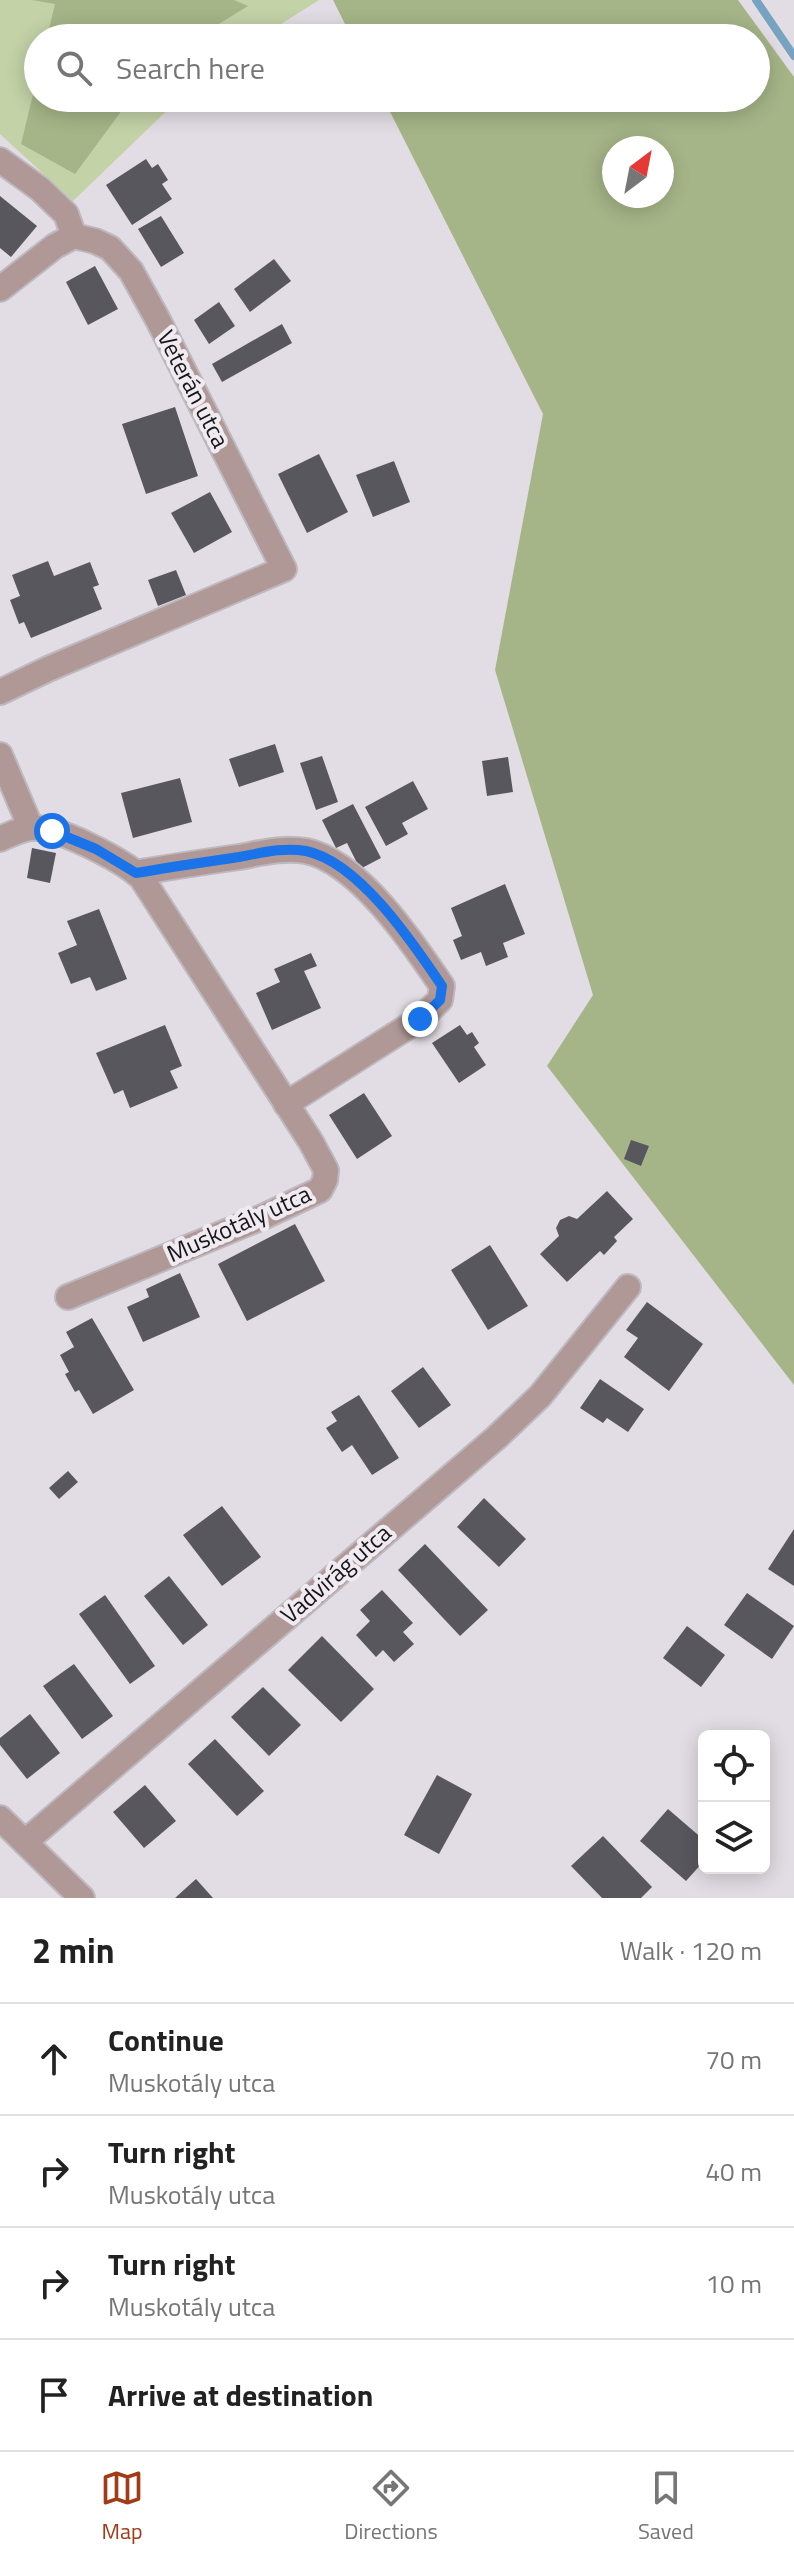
<!DOCTYPE html>
<meta charset="utf-8">
<style>
body{margin:0;font-family:"Titillium Web",sans-serif;background:#f6f6f6;color:#222}
.controls{position:absolute;right:24px;bottom:24px;display:grid;overflow:hidden;border-radius:12px;box-shadow:0 4px 20px #0003}
.controls button{width:72px;height:72px;display:grid;place-items:center;padding:0;border:0;border-bottom:2px solid #e0e0e0;background:#fff;color:#222;font:40px sans-serif}
.compass{position:absolute;left:602px;top:136px;width:72px;height:72px;border-radius:50%;background:#fff;box-shadow:0 4px 20px #0003;rotate:32deg}
.stop{position:absolute;width:24px;height:24px;margin:-18px;border:6px solid #1a73e8;border-radius:50%;background:#fff}
.stop.end{background:#1a73e8;border-color:#fff;box-shadow:0 2px 8px #0008}
.list{margin:0;padding:0;list-style:none}
h2{display:flex;justify-content:space-between;align-items:center;height:104px;margin:0;padding:0 32px;font-size:34px}
h2 small{font-size:26px;font-weight:400;color:#767676}
.list li{display:grid;grid-template-columns:52px 1fr auto;gap:24px;align-items:center;box-sizing:border-box;height:112px;padding:0 32px;border-top:2px solid #e0e0e0}
.list b{display:block;font-size:30px;white-space:nowrap}
.list p{margin:0;font-size:26px;white-space:nowrap;color:#767676}
.list em{font-size:26px;font-style:normal;color:#767676}
.icon{flex:none;width:44px;height:44px;fill:none;stroke:currentColor;stroke-width:2;stroke-linecap:round;stroke-linejoin:round}
.map{position:relative;flex:none;width:794px;height:1898px;overflow:hidden}
.search{position:absolute;background:#fff;box-shadow:0 4px 20px #0003;left:24px;right:24px;top:24px;height:88px;display:flex;align-items:center;gap:20px;box-sizing:border-box;padding:0 28px;border-radius:44px;color:#767676;font-size:30px}
.sheet{height:552px;background:#fff}
nav{display:flex;justify-content:space-around;align-items:center;box-sizing:border-box;height:112px;border-top:2px solid #e0e0e0;background:#fff;font-size:22px;color:#767676}
nav a{display:grid;justify-items:center;gap:4px}
nav .on{color:#a23c17}
.map>svg:first-child{display:block}
.green{fill:#c3d2a7}
.forest{fill:#a6b588;fill-rule:evenodd}
.lines{fill:none;stroke-linecap:round;stroke-linejoin:round}
.stream{stroke:#77a3c1;stroke-width:8}
.building{fill:#59575e}
.street-casing{stroke:#bdb9bf;stroke-width:28}
.street{stroke:#b09896;stroke-width:24}
.route{stroke:#1a73e8;stroke-width:10}
.labels{text-anchor:middle;stroke-width:8;stroke-linejoin:round;paint-order:stroke}
.street-label{font-size:24px;fill:#171517;stroke:#f0eaf1}
</style>
<div class="map">
<svg width="794" height="1898" viewBox="0 0 794 1898">
<rect width="100%" height="100%" fill="#e2dde4"/>
<path class="green" d="M0,0H319L259,38H38V98H180L73,201L0,134Z"/>
<g class="forest">
<path d="M32,0H234L248,6L196,38H47L55,4Z"/>
<path d="M333,0H738L794,77V1385L547,1066L593,995L495,670L543,414L383,98H756V38H352ZM614,148H662V196H614Z"/>
<path d="M38,74V98H131L75,174L21,144Z"/>
</g>
<g class="lines">
<path class="stream" d="M756,0L794,56"/>
</g>
<g class="building">
<path d="M146,159L152,168L158,164L168,180L162,184L172,199L132,225L106,185Z"/>
<path d="M0,196L37,226L11,257L0,248Z"/>
<path d="M161,216L184,253L161,267L138,229Z"/>
<path d="M274,259L291,281L250,312L234,289Z"/>
<path d="M95,266L118,309L88,325L66,282Z"/>
<path d="M219,302L235,326L209,344L194,320Z"/>
<path d="M282,324L292,343L222,382L212,364Z"/>
<path d="M175,407L198,476L146,494L122,424Z"/>
<path d="M319,454L348,512L307,533L278,474Z"/>
<path d="M394,461L410,502L373,517L356,475Z"/>
<path d="M210,492L232,532L194,553L171,513Z"/>
<path d="M48,561L54,576L90,562L99,585L93,587L102,609L31,638L24,622L19,624L10,600L20,596L12,575Z"/>
<path d="M176,570L186,595L158,606L148,580Z"/>
<path d="M275,744L284,772L239,787L229,759Z"/>
<path d="M322,756L338,802L316,810L300,763Z"/>
<path d="M508,757L513,792L487,796L482,761Z"/>
<path d="M180,778L192,822L133,838L121,793Z"/>
<path d="M413,781L428,809L402,823L408,834L386,846L365,807Z"/>
<path d="M353,804L381,858L360,869L347,843L336,848L322,820Z"/>
<path d="M32,848L56,853L50,883L27,878Z"/>
<path d="M505,884L525,934L503,943L508,957L486,966L481,952L461,960L453,940L462,936L451,908Z"/>
<path d="M99,909L127,979L96,991L90,977L71,984L58,953L77,945L67,921Z"/>
<path d="M311,953L317,966L304,971L321,1008L272,1030L256,993L280,982L274,969Z"/>
<path d="M165,1025L182,1066L170,1071L178,1088L130,1108L123,1090L114,1094L96,1053Z"/>
<path d="M460,1025L467,1035L472,1032L479,1043L474,1047L486,1065L459,1083L432,1043Z"/>
<path d="M364,1093L392,1136L357,1159L329,1115Z"/>
<path d="M631,1140L649,1146L641,1166L624,1159Z"/>
<path d="M607,1191L633,1219L614,1237L617,1241L604,1255L600,1251L567,1282L540,1254L559,1236L556,1228L560,1220L569,1216L577,1219Z"/>
<path d="M295,1224L325,1281L247,1321L218,1264Z"/>
<path d="M490,1245L528,1306L488,1330L451,1270Z"/>
<path d="M180,1273L200,1317L143,1342L127,1307L149,1297L146,1289Z"/>
<path d="M647,1302L703,1344L669,1391L624,1357L638,1338L626,1330Z"/>
<path d="M92,1318L134,1390L93,1414L79,1390L75,1392L65,1374L69,1372L60,1355L74,1347L66,1332Z"/>
<path d="M423,1367L451,1405L419,1428L391,1391Z"/>
<path d="M600,1379L644,1409L628,1432L607,1418L603,1423L580,1408Z"/>
<path d="M359,1395L399,1458L372,1475L352,1445L342,1452L326,1428L337,1421L331,1412Z"/>
<path d="M68,1471L78,1482L59,1499L49,1488Z"/>
<path d="M484,1498L526,1539L499,1567L457,1527Z"/>
<path d="M222,1506L261,1557L222,1586L183,1535Z"/>
<path d="M794,1529V1586L768,1569Z"/>
<path d="M425,1544L488,1610L460,1636L398,1570Z"/>
<path d="M169,1576L208,1625L183,1645L144,1596Z"/>
<path d="M382,1590L413,1623L403,1632L414,1644L394,1662L383,1650L376,1657L356,1635L370,1621L360,1610Z"/>
<path d="M747,1593L794,1626L772,1659L724,1625Z"/>
<path d="M105,1595L155,1666L130,1684L79,1614Z"/>
<path d="M687,1626L725,1655L701,1687L663,1658Z"/>
<path d="M322,1636L374,1689L341,1722L288,1670Z"/>
<path d="M74,1664L113,1716L82,1739L43,1686Z"/>
<path d="M263,1687L301,1725L269,1756L231,1717Z"/>
<path d="M30,1714L60,1753L27,1779L0,1745V1738Z"/>
<path d="M215,1739L264,1791L237,1816L188,1764Z"/>
<path d="M437,1775L472,1794L439,1854L404,1835Z"/>
<path d="M145,1785L176,1821L144,1848L113,1812Z"/>
<path d="M668,1809L704,1840V1861L686,1881L640,1841Z"/>
<path d="M603,1836L652,1887L641,1898H602L571,1866Z"/>
<path d="M196,1879L213,1898H175Z"/>
</g>
<g class="lines">
<g class="street-casing">
<g id="street">
<path d="M0,160L40,189L66,214L74,236"/>
<path d="M0,289L55,246L74,236L95,241L110,248L131,271L158,320L284,569L48,669L0,692"/>
<path d="M0,755L31,828"/>
<path d="M0,839C9,835 21,829 30,828C57,825 121,860 141,877L311,1142L326,1170L325,1180L320,1190L265,1216L68,1297"/>
<path d="M136,873C170,867 204,862 239,857C261,853 283,847 306,851C359,862 413,943 442,986L440,1000L420,1019L286,1104"/>
<path d="M0,1818L82,1898"/>
<path d="M25,1842L497,1437L540,1396L628,1287"/>
</g>
</g>
<use href="#street" class="street"/>
</g>
<g class="lines">
<path class="route" d="M52,831L96,849L136,873C170,867 205,862 239,857C261,853 283,847 306,851C359,862 413,943 442,986L440,1000L420,1019"/>
</g>
<g class="labels">
<g class="street-label">
<text transform="translate(193 389) rotate(63)" y="8">Veterán utca</text>
<text transform="translate(239 1224) rotate(-24)" y="8">Muskotály utca</text>
<text transform="translate(336 1574) rotate(-41)" y="8">Vadvirág utca</text>
</g>
</g>
</svg>
<div class="controls">
<button><svg class="icon" aria-label="locate" viewBox="0 0 24 24"><circle cx="12" cy="12" r="6"/><path d="M12 2v4M12 18v4M2 12h4M18 12h4"/></svg></button>
<button><svg class="icon" aria-label="layers" viewBox="0 0 24 24"><path d="M12 4l9 5-9 5-9-5zM3 14l9 5 9-5"/></svg></button>
</div>
<svg class="compass" viewBox="-18 -18 36 36"><path d="M0-13l5 13h-10z" fill="#e53935"/><path d="M0 13l5-13h-10z" fill="#767676"/></svg>
<div class="stop" style="left:52px;top:831px"></div>
<div class="stop end" style="left:420px;top:1019px"></div>
<div class="search"><svg class="icon" aria-label="search" viewBox="0 0 24 24"><circle cx="10" cy="10" r="6"/><path d="M15 15l6 6"/></svg>Search here</div>
</div>
<section class="sheet">
<h2>2 min<small>Walk · 120 m</small></h2>
<ul class="list">
<li><svg class="icon" aria-label="ahead" viewBox="0 0 24 24"><path d="M12 20V5M6 11l6-6 6 6"/></svg><div><b>Continue</b><p>Muskotály utca</p></div><em>70 m</em></li>
<li><svg class="icon" aria-label="right" viewBox="0 0 24 24"><path d="M7 20v-9h11M14 6l5 5-5 5"/></svg><div><b>Turn right</b><p>Muskotály utca</p></div><em>40 m</em></li>
<li><svg class="icon" aria-label="right" viewBox="0 0 24 24"><path d="M7 20v-9h11M14 6l5 5-5 5"/></svg><div><b>Turn right</b><p>Muskotály utca</p></div><em>10 m</em></li>
<li><svg class="icon" aria-label="arrive" viewBox="0 0 24 24"><path d="M6 21V4h12l-3 4 3 4H6"/></svg><div><b>Arrive at destination</b></div></li>
</ul>
</section>
<nav>
<a class="on"><svg class="icon" aria-label="map" viewBox="0 0 24 24"><path d="M3 6l6-2 6 2 6-2v14l-6 2-6-2-6 2zM9 4v14M15 6v14"/></svg>Map</a>
<a><svg class="icon" aria-label="directions" viewBox="0 0 24 24"><path d="M12 3l9 9-9 9-9-9zM9 14v-3h6M13 9l2 2-2 2"/></svg>Directions</a>
<a><svg class="icon" aria-label="saved" viewBox="0 0 24 24"><path d="M7 4h10v16l-5-4-5 4z"/></svg>Saved</a>
</nav>
